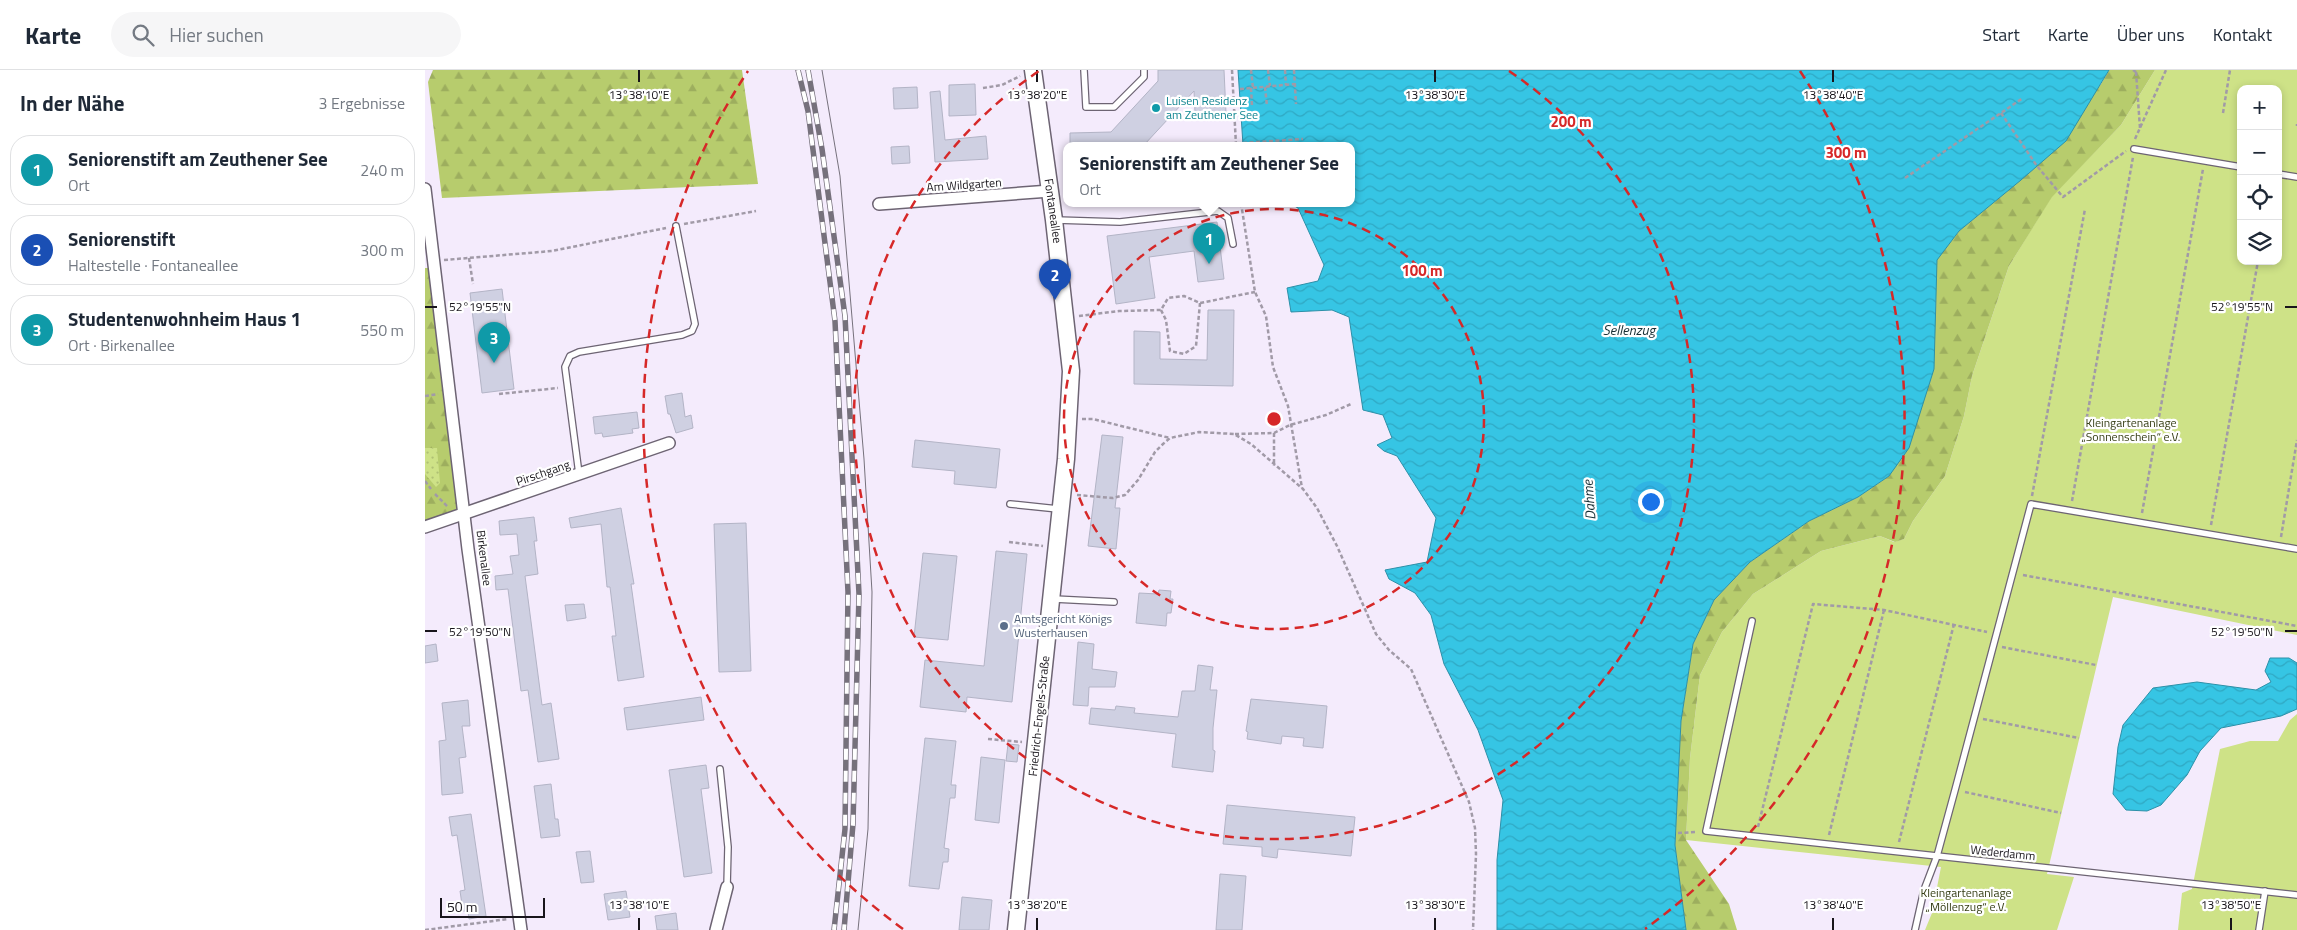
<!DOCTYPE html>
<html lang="de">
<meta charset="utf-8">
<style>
body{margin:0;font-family:"Titillium Web",sans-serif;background:#f6f6f7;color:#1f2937}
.controls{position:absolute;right:15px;top:15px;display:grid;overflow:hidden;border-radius:10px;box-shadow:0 2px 8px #0003}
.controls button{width:45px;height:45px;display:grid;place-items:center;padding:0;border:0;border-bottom:1px solid #e0e1e3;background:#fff;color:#1f2937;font:25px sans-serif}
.scale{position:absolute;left:15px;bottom:12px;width:105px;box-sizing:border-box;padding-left:5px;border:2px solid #18151b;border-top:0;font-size:14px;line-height:18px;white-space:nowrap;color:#18151b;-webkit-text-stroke:4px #fff;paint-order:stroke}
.you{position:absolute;left:1225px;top:431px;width:18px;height:18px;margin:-12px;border:4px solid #fff;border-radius:50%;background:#1a73e8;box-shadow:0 0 0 8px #1a73e833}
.badge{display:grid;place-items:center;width:32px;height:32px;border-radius:50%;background:#ea580c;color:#fff;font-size:16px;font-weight:700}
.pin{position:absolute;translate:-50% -41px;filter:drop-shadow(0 1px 2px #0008)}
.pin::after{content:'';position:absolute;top:26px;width:18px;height:15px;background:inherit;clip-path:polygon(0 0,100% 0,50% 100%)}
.popup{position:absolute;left:638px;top:72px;width:292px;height:65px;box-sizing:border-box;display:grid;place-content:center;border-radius:10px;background:#fff;filter:drop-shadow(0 1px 4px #0005);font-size:16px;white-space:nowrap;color:#747a83}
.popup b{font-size:19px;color:#1f2937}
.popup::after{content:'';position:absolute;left:50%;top:100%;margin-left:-10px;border:10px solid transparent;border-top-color:#fff}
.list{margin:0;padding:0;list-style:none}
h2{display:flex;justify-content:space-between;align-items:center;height:65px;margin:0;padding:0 20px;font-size:21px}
h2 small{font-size:16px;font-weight:400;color:#747a83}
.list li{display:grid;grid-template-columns:32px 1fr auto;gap:15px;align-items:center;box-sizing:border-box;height:70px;margin:0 10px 10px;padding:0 10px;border:1px solid #e0e1e3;border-radius:20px}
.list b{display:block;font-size:19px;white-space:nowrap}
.list p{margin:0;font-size:16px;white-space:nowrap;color:#747a83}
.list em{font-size:16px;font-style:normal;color:#747a83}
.icon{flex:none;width:28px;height:28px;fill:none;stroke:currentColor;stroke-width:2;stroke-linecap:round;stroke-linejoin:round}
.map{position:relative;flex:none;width:1872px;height:860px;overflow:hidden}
header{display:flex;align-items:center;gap:30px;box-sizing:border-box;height:70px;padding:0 25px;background:#fff;border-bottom:1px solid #e0e1e3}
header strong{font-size:24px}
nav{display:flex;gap:28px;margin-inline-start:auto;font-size:18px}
.search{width:350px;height:45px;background:#f6f6f7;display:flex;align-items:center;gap:12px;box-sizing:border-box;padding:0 18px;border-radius:28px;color:#747a83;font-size:19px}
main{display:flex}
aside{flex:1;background:#fff}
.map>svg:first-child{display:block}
.green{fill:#cee287;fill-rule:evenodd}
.forest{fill:url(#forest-firs)}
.park{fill:url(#park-dots)}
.water{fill:url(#water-waves);stroke:#2d90a8}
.building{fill:#cfd0e2;stroke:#b3b4c6}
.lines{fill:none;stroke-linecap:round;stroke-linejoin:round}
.lane-casing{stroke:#6d6473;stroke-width:8}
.street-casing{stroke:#6d6473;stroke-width:14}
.secondary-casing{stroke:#6d6473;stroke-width:19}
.path{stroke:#a19aa7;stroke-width:2.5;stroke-dasharray:4 2.5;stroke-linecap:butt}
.lane{stroke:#fff;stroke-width:5.5}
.street{stroke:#fff;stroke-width:11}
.secondary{stroke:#fff;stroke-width:16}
.tram{stroke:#76717c;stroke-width:1}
.rail-casing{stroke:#76717c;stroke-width:5.5}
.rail{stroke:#fff;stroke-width:4;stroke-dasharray:11;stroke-linecap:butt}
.ticks{fill:none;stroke:#18151b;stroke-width:2}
.ring{fill:none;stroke:#d62828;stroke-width:2.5;stroke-dasharray:9 6}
.culture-dot{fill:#0f9aa8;stroke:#fff;stroke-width:2}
.service-dot{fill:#5c6f8a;stroke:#fff;stroke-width:2}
.labels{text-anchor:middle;stroke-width:4.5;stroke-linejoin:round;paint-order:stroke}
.culture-label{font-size:12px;fill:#0d838f;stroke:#fff;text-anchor:start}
.street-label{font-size:12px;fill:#18151b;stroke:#fff}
.park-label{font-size:12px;fill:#363e16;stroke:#fff}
.service-label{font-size:12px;fill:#4e5e75;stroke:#fff;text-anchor:start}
.water-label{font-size:14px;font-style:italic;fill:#182f35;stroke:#fff}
.ticks-label{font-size:12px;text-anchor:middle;fill:#18151b;stroke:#fff;stroke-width:4.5;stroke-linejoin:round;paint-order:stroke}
.centre{fill:#d62828;stroke:#fff;stroke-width:2.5}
.ring-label{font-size:15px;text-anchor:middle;font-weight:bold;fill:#d62828;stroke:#fff;stroke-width:4.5;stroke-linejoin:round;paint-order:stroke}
</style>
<header>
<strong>Karte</strong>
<div class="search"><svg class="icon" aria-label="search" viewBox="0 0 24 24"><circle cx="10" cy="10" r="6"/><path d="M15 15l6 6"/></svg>Hier suchen</div>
<nav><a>Start</a><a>Karte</a><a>Über uns</a><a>Kontakt</a></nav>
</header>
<main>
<aside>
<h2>In der Nähe<small>3 Ergebnisse</small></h2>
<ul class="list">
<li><span class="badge" style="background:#0f9aa8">1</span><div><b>Seniorenstift am Zeuthener See</b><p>Ort</p></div><em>240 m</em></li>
<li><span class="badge" style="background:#1a4fb4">2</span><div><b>Seniorenstift</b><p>Haltestelle · Fontaneallee</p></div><em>300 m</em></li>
<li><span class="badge" style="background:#0f9aa8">3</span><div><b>Studentenwohnheim Haus 1</b><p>Ort · Birkenallee</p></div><em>550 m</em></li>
</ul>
</aside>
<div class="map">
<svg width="1872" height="860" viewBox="0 0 1872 860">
<defs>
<pattern id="forest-firs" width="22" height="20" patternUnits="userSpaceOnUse" patternTransform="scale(1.25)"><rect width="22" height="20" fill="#b7cc6d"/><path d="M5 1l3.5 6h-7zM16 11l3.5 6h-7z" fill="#9dae5e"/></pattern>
<pattern id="park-dots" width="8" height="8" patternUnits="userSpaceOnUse" patternTransform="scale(1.25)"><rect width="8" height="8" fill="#cee287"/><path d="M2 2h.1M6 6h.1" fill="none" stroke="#b0c174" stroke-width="1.8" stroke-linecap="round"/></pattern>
<pattern id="water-waves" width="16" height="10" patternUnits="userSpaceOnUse" patternTransform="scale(1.25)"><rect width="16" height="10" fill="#36c5e4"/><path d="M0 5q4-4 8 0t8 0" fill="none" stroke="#2fa8c3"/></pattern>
</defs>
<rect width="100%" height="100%" fill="#f4ebfc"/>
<g class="green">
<path d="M1730,0H1872V565L1688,527L1622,804L1649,807L1632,860H1500L1507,843L1516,797L1261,770L1265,688L1275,605L1297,562L1328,524L1396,481L1455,466L1469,472L1479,469L1488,451L1520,406L1539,346L1547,306L1584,196L1627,126L1696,55ZM1816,19H1853V191H1816Z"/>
<path d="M1872,644V860H1753L1757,823L1767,819L1795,679L1825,671H1853L1865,650Z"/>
</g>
<g class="forest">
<path d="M8,0H317L333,114L17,128L3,12Z"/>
<path d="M1684,0H1730L1696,55L1627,127L1584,196L1547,306L1539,346L1520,406L1488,451L1479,469L1470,472L1455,466L1396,481L1328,524L1297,562L1275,605L1265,688L1261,770L1304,834L1312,860H1261L1250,775L1256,651L1268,574L1289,530L1325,492L1384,451L1433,427L1464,406L1511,245V190L1534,161L1612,96L1676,14Z"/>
<path d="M0,198H5L35,441L0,453Z"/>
</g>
<path class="park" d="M0,378H12L15,413L11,417L0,404Z"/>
<g class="water">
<path d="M813,0H1684L1641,71L1596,110L1534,161L1512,190L1509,299L1484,378L1464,406L1433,427L1384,451L1325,492L1289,530L1268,574L1256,651L1250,775L1261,860H1072V790L1078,730L1053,660L1019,594L1006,545L990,523L964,509L960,500L1002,492L1011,448L972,386L959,381L952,375L967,368L958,345L938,340L924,247L907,240L866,242L862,218L893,211L899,195L873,138L864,133H926V75H818Z"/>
<path d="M1845,588H1864L1872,593V639L1856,646L1796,658L1775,681L1762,705L1736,735L1722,741L1701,740L1688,724L1693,677L1698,655L1728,618L1772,612L1831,620L1846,612L1840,601Z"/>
</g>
<g class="building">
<path d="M733,0H799L801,43H770L769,21L719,75H645V63L686,62L733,11Z"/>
<path d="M550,14L551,45L524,46V15Z"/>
<path d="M492,17L493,38L469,39L468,18Z"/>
<path d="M515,21L520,70L561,66L563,89L510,92L505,22Z"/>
<path d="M484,76L485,93L467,94L466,77Z"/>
<path d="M792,152L799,209L773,212L769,181L724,187L730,228L691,234L682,166Z"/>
<path d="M77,219L89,319L57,323L45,223Z"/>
<path d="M783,240H809L808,316L709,314V261L735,262V289L782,290Z"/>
<path d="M257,323L260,347L266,345L268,358L251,363L245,344H243L240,326Z"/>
<path d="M212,342L214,358L207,359L208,363L178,367L177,363L170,364L168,347Z"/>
<path d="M677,365L698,367L690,438H695L691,479L663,476Z"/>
<path d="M490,370L575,379L571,418L529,414L530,401L487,397Z"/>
<path d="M196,438L209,514H206L219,607L193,611L187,566H191L185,517H182L176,454L146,458L144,448Z"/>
<path d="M109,447L112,471H109L113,504L100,506L117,635L126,633L134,689L113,692L103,620L96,621L83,519L71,520L70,506L88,504L85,486L94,485L92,464L75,465L74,451Z"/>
<path d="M321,453L326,601L294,602L289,454Z"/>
<path d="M571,481L602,484L587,632L542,627L541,642L495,637L500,590L559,596Z"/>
<path d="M498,483L532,486L523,570L489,567Z"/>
<path d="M734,520L746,521L745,529H748L746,543H742L741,556L711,553L714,523L733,524Z"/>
<path d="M159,534L161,548L142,551L140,535Z"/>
<path d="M653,572L669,574L667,599L692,602L690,617H664L663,636L648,635Z"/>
<path d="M11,574L13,591L0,593V576Z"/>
<path d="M773,595L788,597L785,620H792L788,658V680L790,681L788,702L747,697L751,664L664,654L666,638L690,640L691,636L710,638L709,643L753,647L757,621H770Z"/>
<path d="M276,627L279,650L202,660L199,638Z"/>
<path d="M826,629L902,636L898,678L878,676L879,668L857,666L856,674L822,669L823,662L821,661Z"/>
<path d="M43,630L45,656H37L41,687L34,688L38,723L17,725L14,671L21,670L17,633Z"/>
<path d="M500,668L531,671L526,715H531L530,728H525L519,778L524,779L523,792H518L514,819L484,816Z"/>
<path d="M583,674L594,675L592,692L581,691Z"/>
<path d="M556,687L580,690L574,753L550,750Z"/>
<path d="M281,695L284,718L276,719L287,803L259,807L244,700Z"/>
<path d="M126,714L130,749H133L135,766L116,768L109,716Z"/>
<path d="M802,735L930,747L926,786L853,779L852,788L837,786V777L798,774Z"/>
<path d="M46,744L61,846L44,849L43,841H38L35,821L40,820L32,765L27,766L24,747Z"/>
<path d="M165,781L169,812L156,813L151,782Z"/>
<path d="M795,804L821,806L817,860H791Z"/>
<path d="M201,821L205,847L183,850L179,824Z"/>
<path d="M537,827L567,830L564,860H534Z"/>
<path d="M251,843L253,860H232L230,846Z"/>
</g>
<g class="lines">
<g class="lane-casing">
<g id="lane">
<path d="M659,0L661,37H689L719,7V0"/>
<path d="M1709,79L1816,97"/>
<path d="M1853,104L1872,107"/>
<path d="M631,150L695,152L793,141L803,148L808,174"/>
<path d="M154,404L140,297L145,286L154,282L257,265L267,261L270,254L251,156"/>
<path d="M585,434L633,439"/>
<path d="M629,529L689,532"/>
<path d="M1327,551L1281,761L1872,825"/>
<path d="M295,699L303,777L302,817"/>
<path d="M1490,860L1499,820L1512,786L1530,720L1606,434L1872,479"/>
<path d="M1834,860L1840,821"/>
</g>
</g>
<g class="street-casing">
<g id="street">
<path d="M0,119L43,479L96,860"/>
<path d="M454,134L625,121"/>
<path d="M0,457L244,373"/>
<path d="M291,860L302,817"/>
</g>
</g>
<g class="secondary-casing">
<path id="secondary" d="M591,860L641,389L646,301L629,150L608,0"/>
</g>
<g class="path">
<path d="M807,0L811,75"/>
<path d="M826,0L828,18"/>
<path d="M843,0L845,16"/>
<path d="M860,0L861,15"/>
<path d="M869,0L871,34"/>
<path d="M1708,0L1711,2L1713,0"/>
<path d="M1711,2L1715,58"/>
<path d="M840,17L842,36"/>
<path d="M558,18L577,15L595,6"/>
<path d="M826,18L827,36"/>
<path d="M815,19L870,14"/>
<path d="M1576,43L1612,96L1638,127L1701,81"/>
<path d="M1798,43L1805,0"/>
<path d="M1872,56V54"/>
<path d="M1710,69L1741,0"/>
<path d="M818,73L878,69"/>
<path d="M1480,108L1598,28"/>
<path d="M816,133L830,222L841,246L848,297L863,336L877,418"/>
<path d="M259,154L331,141"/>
<path d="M44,188L48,214"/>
<path d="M19,190L127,181L241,158"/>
<path d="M736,240L741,250L745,281L759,284L771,276L775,233"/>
<path d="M654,246L694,241L736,240L743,228L759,226L775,233L830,222"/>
<path d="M74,324L133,318"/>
<path d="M0,326L13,324"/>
<path d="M657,349H668L745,368"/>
<path d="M849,363V396"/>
<path d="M810,364L849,363L865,355L901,345L926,334"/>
<path d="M0,411L6,419"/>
<path d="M10,424L23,437"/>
<path d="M652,425L688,428L700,425L713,410L730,382L738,374L745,368L774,362L809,364L826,374L878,419L892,438L912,476L951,564L964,580L986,599L1044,732L1050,758L1051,784L1048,860"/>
<path d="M1607,426L1660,139"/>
<path d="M1647,431L1708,87"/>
<path d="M1717,443L1778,99"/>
<path d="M1786,455L1833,191"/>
<path d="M1856,467L1872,370"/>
<path d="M584,472L618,476"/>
<path d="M1598,505L1872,556"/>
<path d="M1577,577L1671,595"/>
<path d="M1558,649L1654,668"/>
<path d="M563,669L597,672"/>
<path d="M1540,722L1636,743"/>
<path d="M1333,757L1388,534L1459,540L1562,562"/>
<path d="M1253,763L1272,762"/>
<path d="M1404,765L1459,540"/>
<path d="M1474,772L1529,554"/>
<path d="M0,860L83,849"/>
</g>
<use href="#lane" class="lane"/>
<use href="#street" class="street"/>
<use href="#secondary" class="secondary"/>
<path class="tram" d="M397,0L415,106L439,389L447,522L443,759L433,860"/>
<g class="rail-casing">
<g id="rail">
<path d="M373,0L383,41L410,251L423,522L420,759L409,860"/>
<path d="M383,0L397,79L420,246L434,524L428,754L419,860"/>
</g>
</g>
<use href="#rail" class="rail"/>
</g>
<path class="ticks" d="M214,0V12M612,0V12M1010,0V12M1408,0V12M0,237H12M1860,237H1872M0,561H12M1860,561H1872M214,848V860M612,848V860M1010,848V860M1408,848V860M1806,848V860"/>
<g class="ring">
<circle cx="849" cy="349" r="210"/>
<path d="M1084 1A420 420 0 1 1 614 1"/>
<path d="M478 859A631 631 0 0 1 323 1M1375 1A631 631 0 0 1 1220 859"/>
</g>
<circle class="culture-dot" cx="731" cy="38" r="5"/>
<circle class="service-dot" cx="579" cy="556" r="5"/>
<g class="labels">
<g class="culture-label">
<text x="741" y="35">Luisen Residenz<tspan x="741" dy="14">am Zeuthener See</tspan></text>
</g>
<g class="street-label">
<text transform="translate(539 115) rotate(-4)" y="4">Am Wildgarten</text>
<text transform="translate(628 141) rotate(82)" y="4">Fontaneallee</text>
<text transform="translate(118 403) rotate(-19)" y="4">Pirschgang</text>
<text transform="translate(59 488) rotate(83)" y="4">Birkenallee</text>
<text transform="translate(614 646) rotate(-84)" y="4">Friedrich-Engels-Straße</text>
<text transform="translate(1578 783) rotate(6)" y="4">Wederdamm</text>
</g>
<g class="park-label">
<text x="1706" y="357">Kleingartenanlage<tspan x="1706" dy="14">„Sonnenschein“ e.V.</tspan></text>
<text x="1541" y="827">Kleingartenanlage<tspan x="1541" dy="14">„Möllenzug“ e.V.</tspan></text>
</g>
<g class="service-label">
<text x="589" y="553">Amtsgericht Königs<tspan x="589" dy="14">Wusterhausen</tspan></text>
</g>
<g class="water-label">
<text x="1204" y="265">Sellenzug</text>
<text transform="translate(1164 430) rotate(-94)" y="5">Dahme</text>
</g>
</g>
<g class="ticks-label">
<text x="214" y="29">13°38'10"E</text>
<text x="612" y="29">13°38'20"E</text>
<text x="1010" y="29">13°38'30"E</text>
<text x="1408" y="29">13°38'40"E</text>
<text x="55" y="241">52°19'55"N</text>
<text x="1817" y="241">52°19'55"N</text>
<text x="55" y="566">52°19'50"N</text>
<text x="1817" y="566">52°19'50"N</text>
<text x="214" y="839">13°38'10"E</text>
<text x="612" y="839">13°38'20"E</text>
<text x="1010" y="839">13°38'30"E</text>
<text x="1408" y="839">13°38'40"E</text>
<text x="1806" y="839">13°38'50"E</text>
</g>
<circle cx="849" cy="349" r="8" class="centre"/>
<g class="ring-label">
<text x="1146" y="57">200 m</text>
<text x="1421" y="88">300 m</text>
<text x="997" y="206">100 m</text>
</g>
</svg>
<div class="controls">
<button>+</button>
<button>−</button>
<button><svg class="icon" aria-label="locate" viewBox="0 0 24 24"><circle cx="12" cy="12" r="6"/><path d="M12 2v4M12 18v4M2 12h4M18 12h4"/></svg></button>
<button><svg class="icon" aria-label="layers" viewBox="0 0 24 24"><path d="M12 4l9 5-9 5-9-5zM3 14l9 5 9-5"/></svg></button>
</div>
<div class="scale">50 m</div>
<div class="you"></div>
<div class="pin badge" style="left:784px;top:194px;background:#0f9aa8">1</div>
<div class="popup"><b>Seniorenstift am Zeuthener See</b>Ort</div>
<div class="pin badge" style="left:630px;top:230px;background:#1a4fb4">2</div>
<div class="pin badge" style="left:69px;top:293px;background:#0f9aa8">3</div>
</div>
</main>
